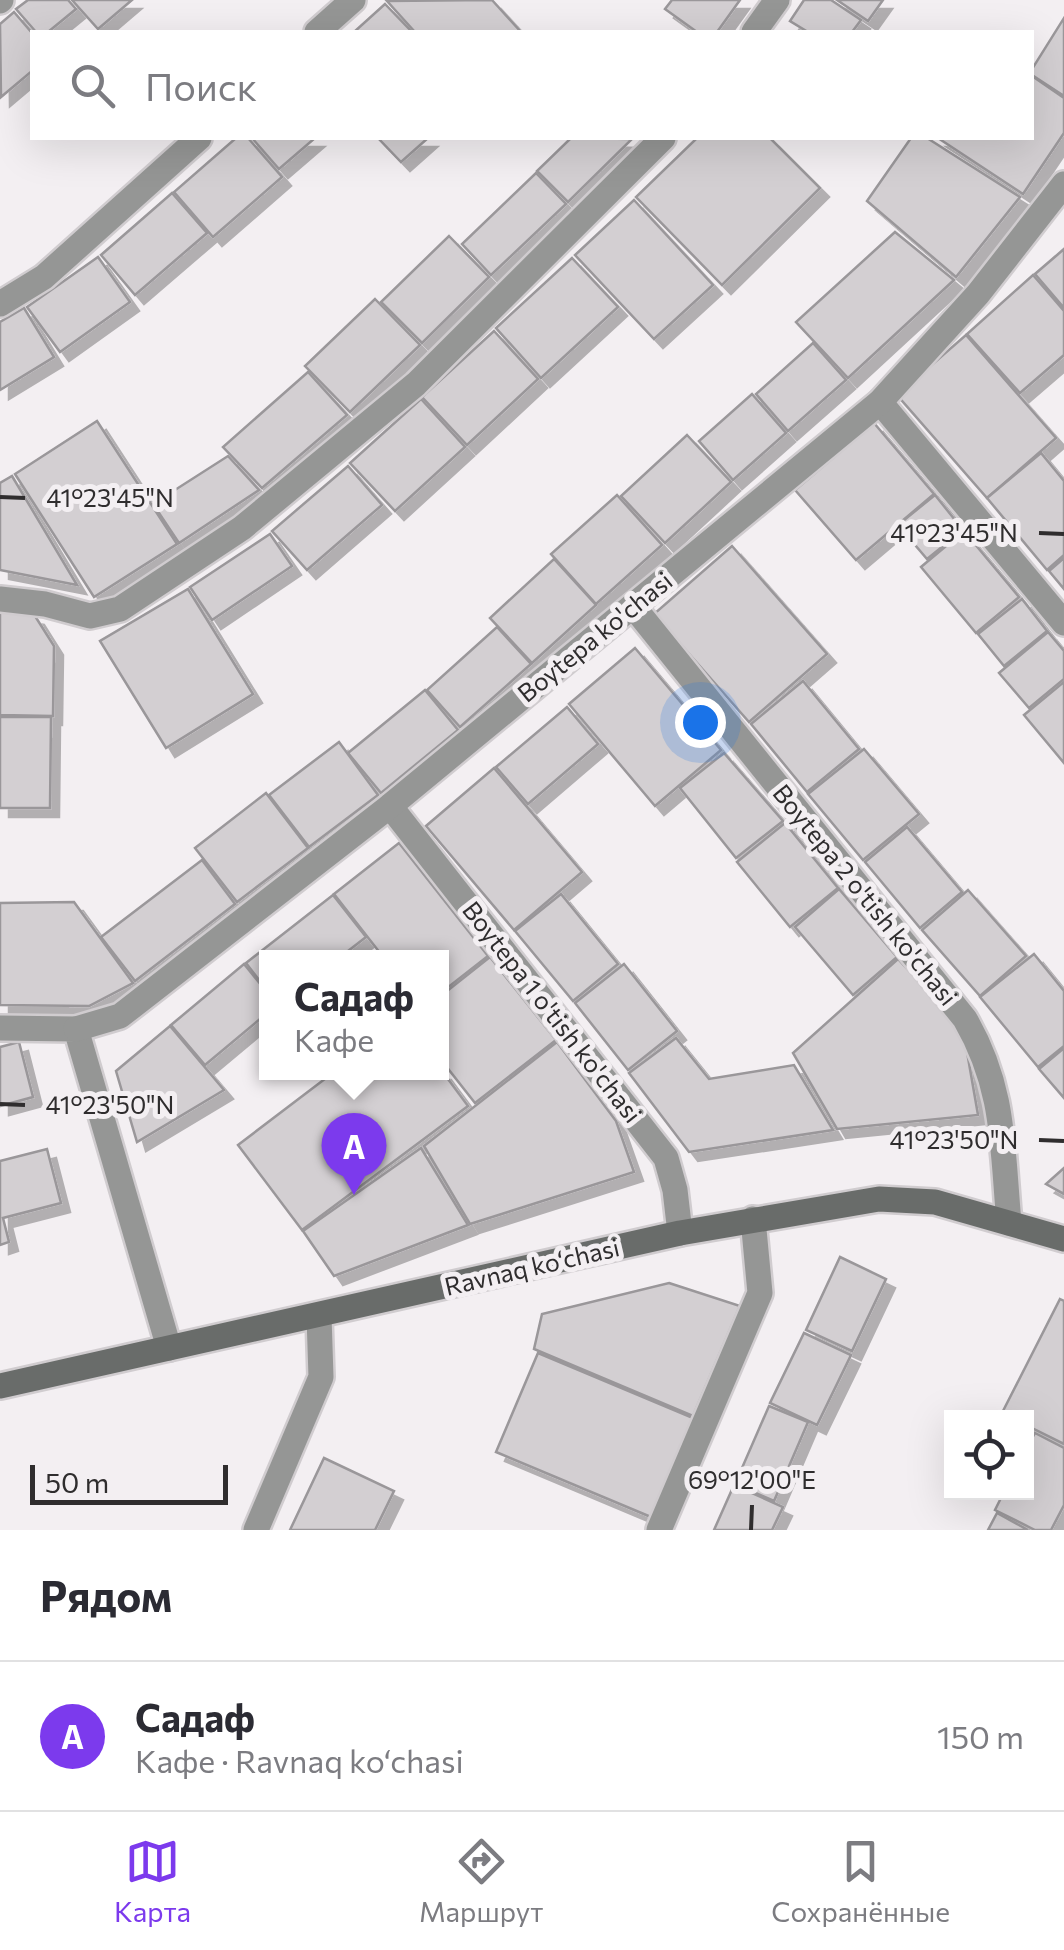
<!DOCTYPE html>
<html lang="ru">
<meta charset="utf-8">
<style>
body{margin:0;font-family:Commissioner,sans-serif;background:#f2f2f3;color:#2b2b33}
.controls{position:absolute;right:30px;bottom:30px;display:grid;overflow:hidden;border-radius:0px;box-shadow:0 10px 40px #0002}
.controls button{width:90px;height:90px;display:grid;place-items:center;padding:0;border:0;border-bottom:2px solid #e1e1e2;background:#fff;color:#2b2b33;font:50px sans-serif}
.scale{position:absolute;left:30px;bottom:25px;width:198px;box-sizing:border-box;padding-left:10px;border:5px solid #2f2d2e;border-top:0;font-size:28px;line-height:35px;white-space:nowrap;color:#2f2d2e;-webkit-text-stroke:8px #f3eff2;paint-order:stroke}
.you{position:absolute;left:700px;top:722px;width:35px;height:35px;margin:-25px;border:8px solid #fff;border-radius:50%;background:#1a73e8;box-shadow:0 0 0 15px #1a73e833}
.badge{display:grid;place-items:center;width:65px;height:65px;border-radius:50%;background:#7c3aed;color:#fff;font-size:32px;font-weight:700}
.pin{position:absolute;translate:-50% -82px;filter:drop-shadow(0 2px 5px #0008)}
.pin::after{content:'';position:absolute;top:52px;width:35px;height:30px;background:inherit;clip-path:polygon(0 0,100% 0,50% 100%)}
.popup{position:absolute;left:259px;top:950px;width:190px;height:130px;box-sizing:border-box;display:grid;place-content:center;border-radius:0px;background:#fff;filter:drop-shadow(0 2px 8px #0005);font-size:32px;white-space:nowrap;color:#7c7c81}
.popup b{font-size:38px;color:#2b2b33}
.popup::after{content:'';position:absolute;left:50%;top:100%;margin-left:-20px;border:20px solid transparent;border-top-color:#fff}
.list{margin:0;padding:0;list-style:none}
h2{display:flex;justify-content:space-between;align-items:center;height:130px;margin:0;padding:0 40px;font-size:42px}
h2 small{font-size:32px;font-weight:400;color:#7c7c81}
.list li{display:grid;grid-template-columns:65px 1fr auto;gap:30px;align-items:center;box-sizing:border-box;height:150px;padding:0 40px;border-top:2px solid #e1e1e2}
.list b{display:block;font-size:38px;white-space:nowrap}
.list p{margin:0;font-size:32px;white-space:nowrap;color:#7c7c81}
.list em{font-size:32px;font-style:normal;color:#7c7c81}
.icon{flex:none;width:55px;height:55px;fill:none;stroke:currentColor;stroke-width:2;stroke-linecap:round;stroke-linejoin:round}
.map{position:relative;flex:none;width:1064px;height:1530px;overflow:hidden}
.search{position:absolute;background:#fff;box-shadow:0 10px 40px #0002;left:30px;right:30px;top:30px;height:110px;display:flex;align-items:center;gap:25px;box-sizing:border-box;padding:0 35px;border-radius:0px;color:#7c7c81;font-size:38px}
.sheet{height:280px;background:#fff}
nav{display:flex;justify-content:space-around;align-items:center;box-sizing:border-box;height:140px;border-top:2px solid #e1e1e2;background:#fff;font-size:28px;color:#7c7c81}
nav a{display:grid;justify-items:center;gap:5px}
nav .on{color:#7c3aed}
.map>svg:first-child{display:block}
.building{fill:#d3cfd2;stroke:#9a979a;stroke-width:2.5;filter:url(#shadow)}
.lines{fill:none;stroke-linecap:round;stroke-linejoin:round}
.street-casing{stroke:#d0cccf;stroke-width:30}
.secondary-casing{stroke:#d0cccf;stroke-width:30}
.street{stroke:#959695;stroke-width:25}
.secondary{stroke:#696c6a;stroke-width:25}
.ticks{fill:none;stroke:#2f2d2e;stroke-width:4}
.labels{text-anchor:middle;stroke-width:10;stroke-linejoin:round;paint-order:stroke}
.street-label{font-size:25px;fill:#2f2d2e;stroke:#f3eff2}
.ticks-label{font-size:25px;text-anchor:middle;fill:#2f2d2e;stroke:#f3eff2;stroke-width:10;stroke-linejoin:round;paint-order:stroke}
</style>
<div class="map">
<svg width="1064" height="1530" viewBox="0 0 1064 1530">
<defs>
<filter id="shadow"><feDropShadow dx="9" dy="9" stdDeviation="0" flood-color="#0004"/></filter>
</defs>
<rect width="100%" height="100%" fill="#f3eff2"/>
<g class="building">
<path d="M28,0H68L76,9L48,32H36L16,9Z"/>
<path d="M72,0H132L98,29Z"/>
<path d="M492,0L521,32H415L387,1Z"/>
<path d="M672,0H740L717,32H697L665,9Z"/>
<path d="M804,0H831L861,20L852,32H808L790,21Z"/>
<path d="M837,0H883L868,21Z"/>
<path d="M385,4L412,32H354Z"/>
<path d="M14,12L32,33V71L1,97L0,24Z"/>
<path d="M1064,18V96L1032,75V69Z"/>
<path d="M1032,76L1064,98V133L1023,194L938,138H1032Z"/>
<path d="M236,138H248L282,177L213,237L174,192Z"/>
<path d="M252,138H315L279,169Z"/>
<path d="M378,138H428L401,162Z"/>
<path d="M571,138L632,139L568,202L537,171Z"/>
<path d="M697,138H770L820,188L722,285L636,197Z"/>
<path d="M911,138H927L1020,197L956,277L867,201Z"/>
<path d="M536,173L566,204L491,275L462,244Z"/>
<path d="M172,193L207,233L135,295L101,255Z"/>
<path d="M634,200L713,285L654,339L575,255Z"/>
<path d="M895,232L954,280L848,378L796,322Z"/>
<path d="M449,236L489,277L422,343L381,302Z"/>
<path d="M1064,249V308L1035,274Z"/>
<path d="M98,257L130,302L60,352L27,307Z"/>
<path d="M572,258L618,307L541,378L496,328Z"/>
<path d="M1033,275L1064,311V355L1020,393L967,334Z"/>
<path d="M375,299L420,345L350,412L305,366Z"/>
<path d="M24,308L54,357L0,390V322Z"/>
<path d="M494,331L538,379L467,445L422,397Z"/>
<path d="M966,335L1056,438L987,498L897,395Z"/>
<path d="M813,343L846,380L788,431L756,394Z"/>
<path d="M308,372L347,415L262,488L223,447Z"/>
<path d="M752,394L786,433L733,480L699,441Z"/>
<path d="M421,399L465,447L395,511L350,463Z"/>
<path d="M97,421L177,544L94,597L15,474Z"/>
<path d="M874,423L934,494L856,560L795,490Z"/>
<path d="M687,435L731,482L665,543L621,496Z"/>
<path d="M1041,453L1064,481V555L1047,570L987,498Z"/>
<path d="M228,456L259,490L179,543L153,504Z"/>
<path d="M348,466L382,505L307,570L272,531Z"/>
<path d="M12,476L77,585L0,570V483Z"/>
<path d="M617,495L662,545L596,604L551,554Z"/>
<path d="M935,495L963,530L927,559L898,525Z"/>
<path d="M964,531L1019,597L976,633L921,567Z"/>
<path d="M270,534L292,566L212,620L190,587Z"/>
<path d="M732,546L827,654L749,722L654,614Z"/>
<path d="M1064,558V589L1049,571Z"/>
<path d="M554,559L596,605L532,663L490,618Z"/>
<path d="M188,589L253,694L166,748L100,641Z"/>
<path d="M1022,599L1047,631L1004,666L978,634Z"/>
<path d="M0,610L35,616L54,646L53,716L0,715Z"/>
<path d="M497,627L531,664L460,727L427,690Z"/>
<path d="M1048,632L1064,651V679L1029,708L999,673Z"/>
<path d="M635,648L721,750L655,806L569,704Z"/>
<path d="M803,681L859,749L807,792L751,724Z"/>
<path d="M1064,682V763L1024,715Z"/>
<path d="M425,690L458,730L381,793L348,753Z"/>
<path d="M567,707L598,744L528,804L496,767Z"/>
<path d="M0,717H51L50,808H0Z"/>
<path d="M339,742L378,795L309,847L269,795Z"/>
<path d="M864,749L919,814L863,860L808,794Z"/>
<path d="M724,753L783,821L736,858L680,788Z"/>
<path d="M494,768L582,872L514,930L426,826Z"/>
<path d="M266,793L308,848L237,902L195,848Z"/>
<path d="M785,823L838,888L790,927L737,862Z"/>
<path d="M907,827L962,892L920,928L865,862Z"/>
<path d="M399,843L488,956L442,992V958H384L334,894Z"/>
<path d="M202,860L235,904L135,981L101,937Z"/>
<path d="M839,889L897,957L853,995L795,927Z"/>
<path d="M968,890L1026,956L980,996L922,930Z"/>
<path d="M561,894L618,964L573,1001L515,931Z"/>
<path d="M333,895L366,937L339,958H266V989L246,963Z"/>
<path d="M74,902L133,983L89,1006L0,1005V903Z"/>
<path d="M1034,954L1064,991V1046L1038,1067L980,997Z"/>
<path d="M490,957L556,1040L475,1103L442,1061V995Z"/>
<path d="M898,959L963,1029L978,1115L837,1129L793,1053Z"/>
<path d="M244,964L266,991V1014L205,1065L171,1025Z"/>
<path d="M624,964L677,1031L628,1070L575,1003Z"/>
<path d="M170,1026L224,1090L137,1142L116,1071Z"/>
<path d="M676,1038L709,1079L794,1065L833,1130L689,1152L629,1073Z"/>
<path d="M19,1042L33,1097L0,1106V1047Z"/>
<path d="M557,1042L616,1121L634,1172L470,1224L424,1146Z"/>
<path d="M1064,1048V1098L1039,1069Z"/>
<path d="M442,1071L468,1106L302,1230L238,1145L334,1072Z"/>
<path d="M421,1148L468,1225L334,1276L303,1231Z"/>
<path d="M47,1149L61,1203L3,1218L9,1242L0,1245V1161Z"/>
<path d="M1064,1168V1194L1046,1184Z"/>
<path d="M840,1257L886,1279L852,1351L806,1330Z"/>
<path d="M669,1283L740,1306L693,1416L534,1349L542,1314Z"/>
<path d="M1060,1299L1064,1301V1444L1026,1425V1418H1011L1002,1413Z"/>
<path d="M804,1333L851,1355L817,1425L770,1403Z"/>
<path d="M538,1353L693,1418L651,1517L496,1452Z"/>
<path d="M769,1406L808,1422L774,1501L735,1484Z"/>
<path d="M1035,1433L1064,1448V1505L1051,1530H1035L995,1510L1004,1492H1026V1449Z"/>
<path d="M324,1458L394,1491L375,1530H290Z"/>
<path d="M734,1485L783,1507L772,1530H714Z"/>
<path d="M997,1513L1028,1530H988Z"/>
</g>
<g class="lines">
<g class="street-casing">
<g id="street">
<path d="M0,1L1,0"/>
<path d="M317,32L353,0"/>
<path d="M754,32L777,0"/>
<path d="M0,304L44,277L199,138"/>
<path d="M880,402L1064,623"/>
<path d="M0,599L45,604L90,616L120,609L242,528L416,384L663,138"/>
<path d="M633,606L965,1019C1005,1088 1002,1146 1009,1223"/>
<path d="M390,806L666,1158L675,1190L680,1233"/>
<path d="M0,1028L76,1029L169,1348"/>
<path d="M76,1029L120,1016L390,806L880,402L978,294L1064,184"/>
<path d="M256,1530L321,1377L319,1316"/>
<path d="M659,1530L760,1293L753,1219"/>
</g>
</g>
<g class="secondary-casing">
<path id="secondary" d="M0,1386L680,1233L879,1199L935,1202L1064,1239"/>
</g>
<use href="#street" class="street"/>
<use href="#secondary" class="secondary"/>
</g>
<path class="ticks" d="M0,497L25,498M1039,533L1064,534M0,1104L25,1105M1039,1140L1064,1141M751,1530L752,1505"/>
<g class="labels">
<g class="street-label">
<text transform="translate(595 637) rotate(-39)" y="9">Boytepa ko'chasi</text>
<text transform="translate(865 895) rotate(51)" y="9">Boytepa 2 o'tish ko'chasi</text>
<text transform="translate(552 1012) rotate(52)" y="9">Boytepa 1 o'tish ko'chasi</text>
<text transform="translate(532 1267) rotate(-13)" y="9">Ravnaq ko‘chasi</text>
</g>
</g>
<g class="ticks-label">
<text x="110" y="507">41°23'45"N</text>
<text x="954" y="542">41°23'45"N</text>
<text x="110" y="1114">41°23'50"N</text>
<text x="954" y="1149">41°23'50"N</text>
<text x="752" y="1489">69°12'00"E</text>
</g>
</svg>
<div class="controls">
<button><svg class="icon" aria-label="locate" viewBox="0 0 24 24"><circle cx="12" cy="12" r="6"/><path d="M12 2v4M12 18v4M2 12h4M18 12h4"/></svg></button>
</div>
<div class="scale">50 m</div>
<div class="you"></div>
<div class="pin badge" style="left:354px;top:1195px">A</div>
<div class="popup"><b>Садаф</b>Кафе</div>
<div class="search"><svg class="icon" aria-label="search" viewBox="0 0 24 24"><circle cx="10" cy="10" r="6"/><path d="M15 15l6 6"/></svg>Поиск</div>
</div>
<section class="sheet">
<h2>Рядом<small></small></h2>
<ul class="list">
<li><span class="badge">A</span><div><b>Садаф</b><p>Кафе · Ravnaq ko‘chasi</p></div><em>150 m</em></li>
</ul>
</section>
<nav>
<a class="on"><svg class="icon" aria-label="map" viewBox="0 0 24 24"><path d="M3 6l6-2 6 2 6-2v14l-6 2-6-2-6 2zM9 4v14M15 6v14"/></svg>Карта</a>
<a><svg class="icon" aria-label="directions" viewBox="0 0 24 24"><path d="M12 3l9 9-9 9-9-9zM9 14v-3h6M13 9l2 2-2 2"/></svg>Маршрут</a>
<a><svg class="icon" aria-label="saved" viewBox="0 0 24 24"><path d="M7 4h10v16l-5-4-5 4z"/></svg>Сохранённые</a>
</nav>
